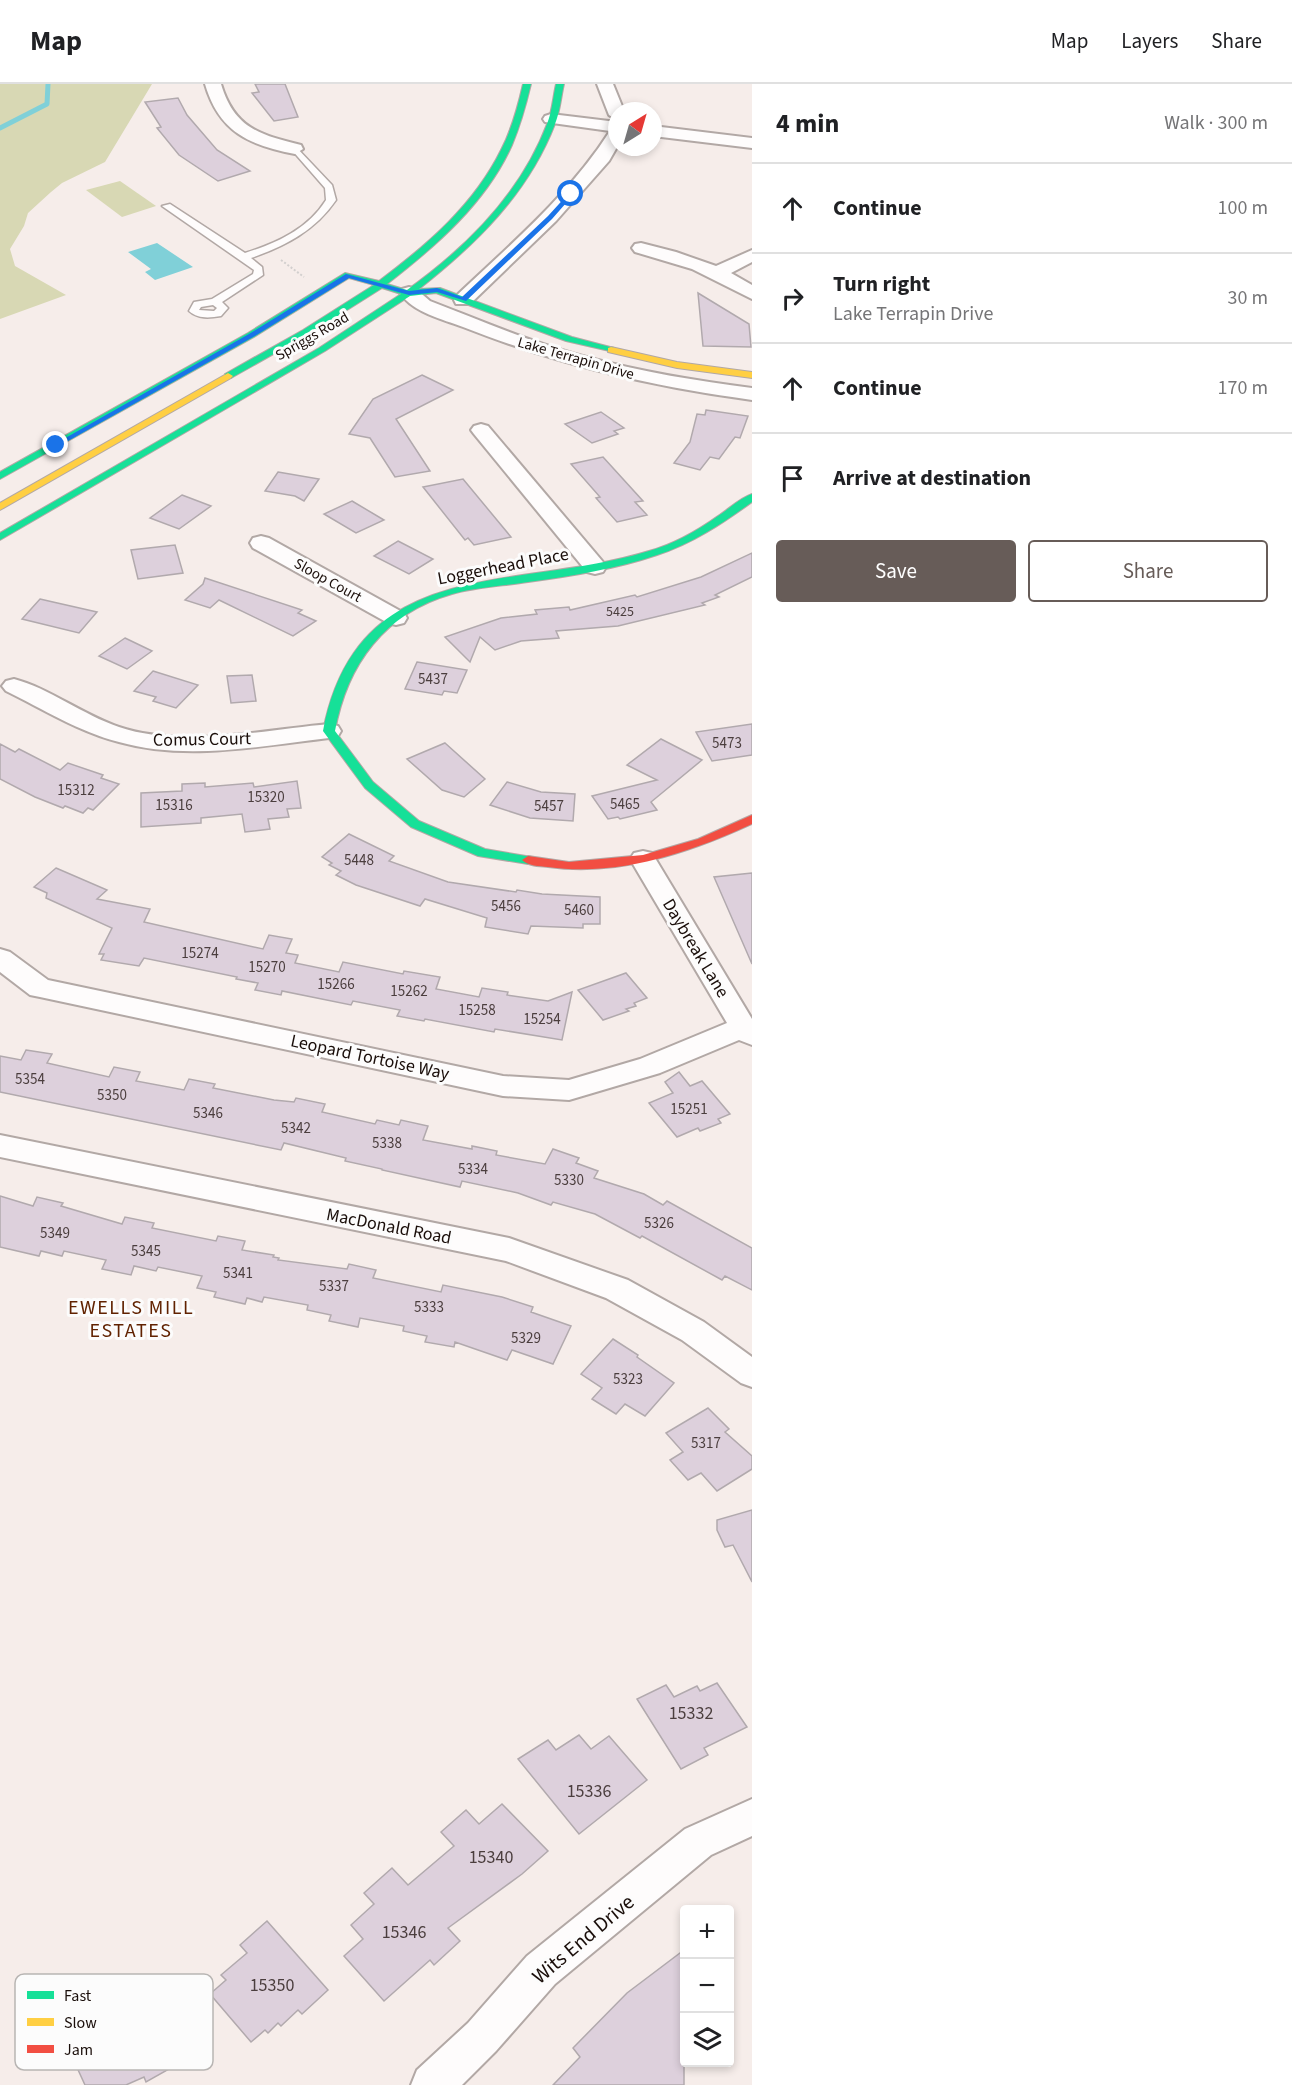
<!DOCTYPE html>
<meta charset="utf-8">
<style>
body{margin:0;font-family:"Source Sans 3",sans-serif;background:#f2f2f2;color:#202124}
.controls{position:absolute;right:18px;bottom:18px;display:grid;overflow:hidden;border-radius:6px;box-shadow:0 3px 9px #0003}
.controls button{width:54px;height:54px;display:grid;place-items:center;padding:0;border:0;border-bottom:2px solid #e0e0e0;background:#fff;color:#202124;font:30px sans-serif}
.compass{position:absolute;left:608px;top:18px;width:54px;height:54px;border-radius:50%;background:#fff;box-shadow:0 3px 9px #0003;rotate:37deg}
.stop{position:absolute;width:18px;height:18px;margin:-14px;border:4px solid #1a73e8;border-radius:50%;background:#fff}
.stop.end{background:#1a73e8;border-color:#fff;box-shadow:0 2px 6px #0008}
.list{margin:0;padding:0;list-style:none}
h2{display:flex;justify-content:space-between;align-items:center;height:78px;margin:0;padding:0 24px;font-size:26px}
h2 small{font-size:20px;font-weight:400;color:#757577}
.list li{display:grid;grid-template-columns:39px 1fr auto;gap:18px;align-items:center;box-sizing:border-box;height:90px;padding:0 24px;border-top:2px solid #e0e0e0}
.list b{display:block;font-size:22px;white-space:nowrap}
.list p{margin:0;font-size:20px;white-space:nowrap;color:#757577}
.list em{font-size:20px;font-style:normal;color:#757577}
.actions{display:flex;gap:12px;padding:18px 24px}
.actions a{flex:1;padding:14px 0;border:2px solid #675c58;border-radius:6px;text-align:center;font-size:21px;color:#675c58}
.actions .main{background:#675c58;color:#fff}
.icon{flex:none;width:33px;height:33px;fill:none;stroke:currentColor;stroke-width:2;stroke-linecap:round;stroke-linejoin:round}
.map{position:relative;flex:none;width:752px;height:2001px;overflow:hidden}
header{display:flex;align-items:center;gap:36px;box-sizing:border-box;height:84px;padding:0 30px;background:#fff;border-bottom:2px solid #e0e0e0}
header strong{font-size:28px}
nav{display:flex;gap:33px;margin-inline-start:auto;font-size:21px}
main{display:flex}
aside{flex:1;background:#fff}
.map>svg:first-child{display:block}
.green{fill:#d8d8b4}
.water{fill:#80d0d8}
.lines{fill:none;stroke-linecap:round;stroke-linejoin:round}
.stream{stroke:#80d0d8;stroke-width:5}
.building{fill:#ddd0dc;stroke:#b1a9ad;stroke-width:1.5}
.lane-casing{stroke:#b2a8a5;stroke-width:3}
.street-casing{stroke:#b2a8a5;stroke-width:4}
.fast-casing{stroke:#b2a8a5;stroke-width:2}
.slow-casing{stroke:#b2a8a5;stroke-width:2}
.jam-casing{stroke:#b2a8a5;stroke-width:2}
.path{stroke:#d2cfce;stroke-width:2;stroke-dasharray:2 2;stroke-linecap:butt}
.lane{fill:#fefcfc;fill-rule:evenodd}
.street{fill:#fefcfc;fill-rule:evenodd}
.fast{fill:#16e098;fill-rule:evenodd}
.slow{fill:#ffcf43;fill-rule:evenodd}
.jam{fill:#f24e42;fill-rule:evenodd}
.route{fill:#1a73e8}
.labels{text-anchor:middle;stroke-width:6;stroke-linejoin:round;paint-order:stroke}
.far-number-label{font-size:14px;fill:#4b3e3e}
.far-street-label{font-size:15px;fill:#1a0e0a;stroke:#fcfcfc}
.number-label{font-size:15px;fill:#4b3e3e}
.street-label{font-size:18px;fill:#1a0e0a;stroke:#fcfcfc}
.near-number-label{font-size:18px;fill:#4b3e3e}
.neighbourhood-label{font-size:20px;letter-spacing:1.5px;fill:#612201;stroke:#fcfcfc}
.near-street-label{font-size:21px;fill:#1a0e0a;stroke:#fcfcfc}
.key{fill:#fcfcfc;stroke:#b8b5b3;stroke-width:1.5}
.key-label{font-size:16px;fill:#1a0e0a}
</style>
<header>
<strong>Map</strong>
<nav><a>Map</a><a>Layers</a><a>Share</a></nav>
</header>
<main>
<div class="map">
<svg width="752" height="2001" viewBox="0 0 752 2001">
<rect width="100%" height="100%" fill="#f6edea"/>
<g class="green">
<path d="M0,0H152L105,78L62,99L51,108L28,129L24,142L10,165L15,182L66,211L0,235Z"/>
<path d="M120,97L156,122L122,133L86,106Z"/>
</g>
<path class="water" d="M157,159L193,183L155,196L145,188L151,185L128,168Z"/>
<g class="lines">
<path class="stream" d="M0,44L47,20L48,0"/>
</g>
<g class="building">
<path d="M255,0H285L298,33L274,37L252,9L259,8Z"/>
<path d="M178,14L187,31L217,66L250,87L218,97L179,71L157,44L161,43L145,18Z"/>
<path d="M698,209L749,240L751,263L703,262Z"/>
<path d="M422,291L453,306L396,335L430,387L395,393L370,354L349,350L373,315Z"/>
<path d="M706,326L748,332L740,354L735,353L719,375L710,373L700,386L674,379L690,358L697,330L705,331Z"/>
<path d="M601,328L624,344L614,347L618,350L592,359L565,340Z"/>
<path d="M603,373L643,417L635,418L647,431L617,438L596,414L600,413L571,380Z"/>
<path d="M278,388L319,395L304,417L295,412L265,407Z"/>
<path d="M463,395L511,453L474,461L468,454L465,456L423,403Z"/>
<path d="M182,411L211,422L179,445L150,434Z"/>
<path d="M352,417L384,436L356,449L324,430Z"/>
<path d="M398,457L433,475L409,490L374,472Z"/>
<path d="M175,461L183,489L138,495L131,466Z"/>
<path d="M752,469V493L715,511L719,513L702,519L705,521L618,542L556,547L559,554L521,557L495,566L480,553L470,578L445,553L501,534L537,530L535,526L569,523L570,526L635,511L637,513L701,493Z"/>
<path d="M205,494L302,526L298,529L316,537L293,552L219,516L210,524L185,516L203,500Z"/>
<path d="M40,515L53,518L97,528L79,549L22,535Z"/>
<path d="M125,554L152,567L127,585L99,572Z"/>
<path d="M417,578L467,586L457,609L444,607L442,611L405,605Z"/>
<path d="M153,587L198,601L176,624L153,617L156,613L134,607Z"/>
<path d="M252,591L256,617L231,619L227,592Z"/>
<path d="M752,640V671L712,677L696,648Z"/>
<path d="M661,655L702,676L651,718L657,726L620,735L618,733L608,735L592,712L657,696L627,681Z"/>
<path d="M445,659L485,695L464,713L442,706L407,675Z"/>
<path d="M0,660L15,668L19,665L60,686L68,679L103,691L101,694L119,700L93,726L88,724L83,729L65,722L63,724L35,713L0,695Z"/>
<path d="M297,697L301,724L287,725L289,733L268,735L270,745L245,748L242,730L201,734V739L141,743V709L182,707V700L205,699V703L253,699L254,703Z"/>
<path d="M507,698L541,708L575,710L573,737L530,734L490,721Z"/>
<path d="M349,750L394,772L389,777L448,798L516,808L517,806L542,810L600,813V840H583V844L531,842L528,850L485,843L487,834L425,815L420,822L356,801L336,791L341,787L329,781L332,779L322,773Z"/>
<path d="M56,784L107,806L97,815L150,825L144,838L263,865L269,851L292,855L286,869L298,871L295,879L339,888L343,878L403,890L404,887L440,893L436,905L479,913L482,904L508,908L507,911L548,917L572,908L562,956L495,945L494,948L425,935L424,937L397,932L400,926L353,917L351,921L282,907L281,911L255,906L258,899L236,895L237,893L144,874L139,882L101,876L104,870H99L112,844L46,814L47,809L34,803Z"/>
<path d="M752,789V880L714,793Z"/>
<path d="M626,889L647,914L634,919L636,922L626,925L629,927L603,936L578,906Z"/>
<path d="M26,966L52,970L47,979L109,993L114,983L140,988L136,997L184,1006L189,995L215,1000L213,1004L274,1016L294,1018L296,1014L325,1020L322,1028L375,1040L377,1036L399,1041L401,1036L428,1042L423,1056L472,1065V1062L497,1067L496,1071L545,1080L553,1065L579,1074L576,1079L598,1087L594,1094L644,1110L663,1121L667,1117L752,1164V1206L725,1192L722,1196L642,1152L640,1154L595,1130L553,1118L551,1121L518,1109L462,1097L460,1103L382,1086V1085L345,1077L346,1074L284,1059L281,1066L0,1008V972L21,976Z"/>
<path d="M679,988L690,1002L702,997L730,1030L718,1035L721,1039L700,1047L698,1044L677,1053L649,1019L673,1009L665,998Z"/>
<path d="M0,1112L33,1122L37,1113L63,1119L61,1122L122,1140L125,1133L154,1139L152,1144L216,1157L218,1152L245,1157L242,1166L274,1171L273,1173L279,1174L278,1176L347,1185L349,1180L376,1186L373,1194L441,1208L443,1201L502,1213L533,1223L531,1228L571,1242L553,1280L512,1266L507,1276L455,1258L454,1263L425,1258L427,1252L403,1247L404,1242L360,1234L358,1243L329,1237L331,1231L307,1226L308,1221L264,1213L262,1218L247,1214L245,1220L214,1213L216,1208L197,1204L202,1192L158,1183L156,1187L134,1182L131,1191L102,1185L106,1176L64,1167L62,1172L41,1167L39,1172L0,1163Z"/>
<path d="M613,1255L638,1271L637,1273L674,1299L645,1332L625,1320L616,1330L592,1315L602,1304L581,1290Z"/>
<path d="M708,1324L729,1345L725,1348L752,1372V1385L717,1407L701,1389L688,1396L670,1376L683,1368L666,1349Z"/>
<path d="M752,1426V1498L733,1461L725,1463L717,1446V1436Z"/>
<path d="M717,1599L747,1643L704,1664L708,1671L681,1685L637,1615L666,1601L674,1613L697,1602L700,1607Z"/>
<path d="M579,1651L591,1665L609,1652L647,1696L579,1750L518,1675L548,1656L556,1666Z"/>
<path d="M502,1720L548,1767L522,1790L448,1844L460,1857L434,1881L430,1876L384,1917L344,1872L363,1855L351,1841L374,1820L364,1809L392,1784L408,1801L454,1762L441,1748L466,1726L479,1740Z"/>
<path d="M267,1837L328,1906L302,1930L298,1926L281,1942L278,1939L268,1949L265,1946L251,1958L210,1910L226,1896L221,1891L247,1869L240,1861Z"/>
<path d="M684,1866V2001H553L580,1973L573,1964L627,1909Z"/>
<path d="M140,1900L178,1980L146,1998L144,1993L126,2001H85L64,1955L83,1945L80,1938L108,1924L106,1918Z"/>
</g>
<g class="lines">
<g class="lane-casing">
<path id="lane" d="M295,62L332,101L336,116C315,147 285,162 251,174L262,183L263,191L222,218L228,224L221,232C209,234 198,235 189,227L194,218L212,215L253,190L254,186L162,122L170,120L245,169C277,159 308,145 326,116L325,104L291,65ZM213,221L217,224L214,227L199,226L201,223Z"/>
</g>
<g class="street-casing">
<g id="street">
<path d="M205,0H221C234,44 260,51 301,61L303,65L295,70C249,61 219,48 205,0Z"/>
<path d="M597,0H613L624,27H617V36L609,31Z"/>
<path d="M551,30L617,38V63L609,77L556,137L470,220H456L454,216L456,212C511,160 569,111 610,47L545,38L543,35L545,32Z"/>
<path d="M653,42L752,54V64L653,52Z"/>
<path d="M641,159L676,168L716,182L752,166V178L731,189L752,201V215L692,185L635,168L632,164L635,160Z"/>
<path d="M409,203L416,205L430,217C482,237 535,260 590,274C643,288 697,297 752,304V316C649,302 560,281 463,243C442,235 414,229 400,209L402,205Z"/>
<path d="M481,340L488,342L603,478L606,483L603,488L595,490L587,488L474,350L471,346L474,342Z"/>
<path d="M261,452L269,454L404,529L407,534L404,539L396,541L388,539L253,464L250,459L253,454Z"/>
<path d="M14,595C49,604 83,631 119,643C180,664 265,646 329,640L338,642L341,647L338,652L329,654C261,662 186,677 119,658C79,648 43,625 6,607L2,602L6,597Z"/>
<path d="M643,767L652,769L752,935V961L739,956L660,989L569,1016L503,1012L40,913L30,911L0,888V865L10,868L48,896L503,992L569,996L640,975L727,939L630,775L634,769Z"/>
<path d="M0,1051L509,1154L628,1196L704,1238L752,1273V1303L741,1299L682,1256L606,1214L506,1177L0,1073Z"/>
<path d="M752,1715V1752L711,1771L555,1900L496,1967L462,2001H411L417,1986L468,1939L527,1872L685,1745Z"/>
</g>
</g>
<g class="fast-casing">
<g id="fast">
<path d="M523,0H531C526,21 520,42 512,61C486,119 436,162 387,200L407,206C466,164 521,109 547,40C552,28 553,13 556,0H564C561,13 560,28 555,40C528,110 476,160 419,205L440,204L572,253L614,264V268L566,257L436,209L410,212L325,267L0,456V449L319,264L401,210L382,204L309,250L231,294H225V290L303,246L374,201L349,194L254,253L0,395V388L248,249L345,189L379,197C427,161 474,121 501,66C512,45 518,22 523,0Z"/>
<path d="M752,410V418C723,439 692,460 657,471C616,485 572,492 528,498C503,502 477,503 452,510C385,529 347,580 335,647L373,698L419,737L485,765L532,773L534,776L532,779L528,780L478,772L411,743L365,704L323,647C358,469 516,508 649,467C674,460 697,447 718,432C729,425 740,414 752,410Z"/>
</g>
</g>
<g class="slow-casing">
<g id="slow">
<path d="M611,263L677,278L752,288V294L677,284L608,268V264Z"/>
<path d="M228,289L233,292L231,294L0,426V419Z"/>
</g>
</g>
<g class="jam-casing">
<path id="jam" d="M752,731V740C689,769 618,793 548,783C539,782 528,782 522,776L528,772L569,778L643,771L698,755Z"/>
</g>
<path class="path" d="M281,176L304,193"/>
<use href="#lane" class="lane"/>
<use href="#street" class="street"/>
<use href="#fast" class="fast"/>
<use href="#slow" class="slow"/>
<use href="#jam" class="jam"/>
</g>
<path class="route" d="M569,109L574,110L552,135L466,217L437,208L409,211L349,194L253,253L59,362L53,361L249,250L346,190L409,207L437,204L462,213L548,132Z"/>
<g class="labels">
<g class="far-number-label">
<text x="620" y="532">5425</text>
</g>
<g class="far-street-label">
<text transform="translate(312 252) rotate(-30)" y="5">Spriggs Road</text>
<text transform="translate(576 274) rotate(16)" y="5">Lake Terrapin Drive</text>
<text transform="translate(328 496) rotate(29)" y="5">Sloop Court</text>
</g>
<g class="number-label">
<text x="433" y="600">5437</text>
<text x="727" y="664">5473</text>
<text x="76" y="711">15312</text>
<text x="266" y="718">15320</text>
<text x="625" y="725">5465</text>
<text x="174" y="726">15316</text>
<text x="549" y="727">5457</text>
<text x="359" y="781">5448</text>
<text x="506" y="827">5456</text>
<text x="579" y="831">5460</text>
<text x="200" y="874">15274</text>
<text x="267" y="888">15270</text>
<text x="336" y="905">15266</text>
<text x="409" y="912">15262</text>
<text x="477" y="931">15258</text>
<text x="542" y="940">15254</text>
<text x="30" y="1000">5354</text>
<text x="112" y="1016">5350</text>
<text x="689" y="1030">15251</text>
<text x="208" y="1034">5346</text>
<text x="296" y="1049">5342</text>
<text x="387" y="1064">5338</text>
<text x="473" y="1090">5334</text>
<text x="569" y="1101">5330</text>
<text x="659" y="1144">5326</text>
<text x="55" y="1154">5349</text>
<text x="146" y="1172">5345</text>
<text x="238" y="1194">5341</text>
<text x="334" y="1207">5337</text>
<text x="429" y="1228">5333</text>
<text x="526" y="1259">5329</text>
<text x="628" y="1300">5323</text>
<text x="706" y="1364">5317</text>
</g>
<g class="street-label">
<text transform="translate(503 482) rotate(-11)" y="6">Loggerhead Place</text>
<text transform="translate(202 655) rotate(-1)" y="6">Comus Court</text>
<text transform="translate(696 864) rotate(59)" y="6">Daybreak Lane</text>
<text transform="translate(370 973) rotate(12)" y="6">Leopard Tortoise Way</text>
<text transform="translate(389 1142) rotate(11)" y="6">MacDonald Road</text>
</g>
<g class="near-number-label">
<text x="691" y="1635">15332</text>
<text x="589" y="1713">15336</text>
<text x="491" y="1779">15340</text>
<text x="404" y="1854">15346</text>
<text x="272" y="1907">15350</text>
</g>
<g class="neighbourhood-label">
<text x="131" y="1230">EWELLS MILL<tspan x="131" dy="23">ESTATES</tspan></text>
</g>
<g class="near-street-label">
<text transform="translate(583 1855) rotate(-40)" y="7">Wits End Drive</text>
</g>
</g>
<rect x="15" y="1890" width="198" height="96" rx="9" class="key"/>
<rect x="27" y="1907" width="27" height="8" fill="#16e098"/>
<rect x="27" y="1934" width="27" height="8" fill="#ffcf43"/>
<rect x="27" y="1961" width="27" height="8" fill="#f24e42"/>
<g class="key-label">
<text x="64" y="1917">Fast</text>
<text x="64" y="1944">Slow</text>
<text x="64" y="1971">Jam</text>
</g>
</svg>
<div class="controls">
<button>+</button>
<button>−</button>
<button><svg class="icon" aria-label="layers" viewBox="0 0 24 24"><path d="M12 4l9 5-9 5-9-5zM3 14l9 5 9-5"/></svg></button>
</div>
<svg class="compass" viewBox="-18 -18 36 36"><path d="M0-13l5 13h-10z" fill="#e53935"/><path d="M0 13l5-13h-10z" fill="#757577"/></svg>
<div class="stop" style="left:571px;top:110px"></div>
<div class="stop end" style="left:56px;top:361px"></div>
</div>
<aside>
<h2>4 min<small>Walk · 300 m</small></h2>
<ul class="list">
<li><svg class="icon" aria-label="ahead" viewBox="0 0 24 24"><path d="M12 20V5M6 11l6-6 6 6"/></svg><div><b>Continue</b></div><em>100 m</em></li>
<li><svg class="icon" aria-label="right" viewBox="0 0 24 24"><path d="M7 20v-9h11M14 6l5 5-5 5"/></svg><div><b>Turn right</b><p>Lake Terrapin Drive</p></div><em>30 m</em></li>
<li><svg class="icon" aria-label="ahead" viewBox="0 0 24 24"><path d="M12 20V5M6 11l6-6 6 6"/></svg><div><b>Continue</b></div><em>170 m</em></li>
<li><svg class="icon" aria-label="arrive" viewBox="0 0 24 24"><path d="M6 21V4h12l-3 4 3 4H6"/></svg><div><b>Arrive at destination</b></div></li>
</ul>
<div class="actions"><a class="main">Save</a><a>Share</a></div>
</aside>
</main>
